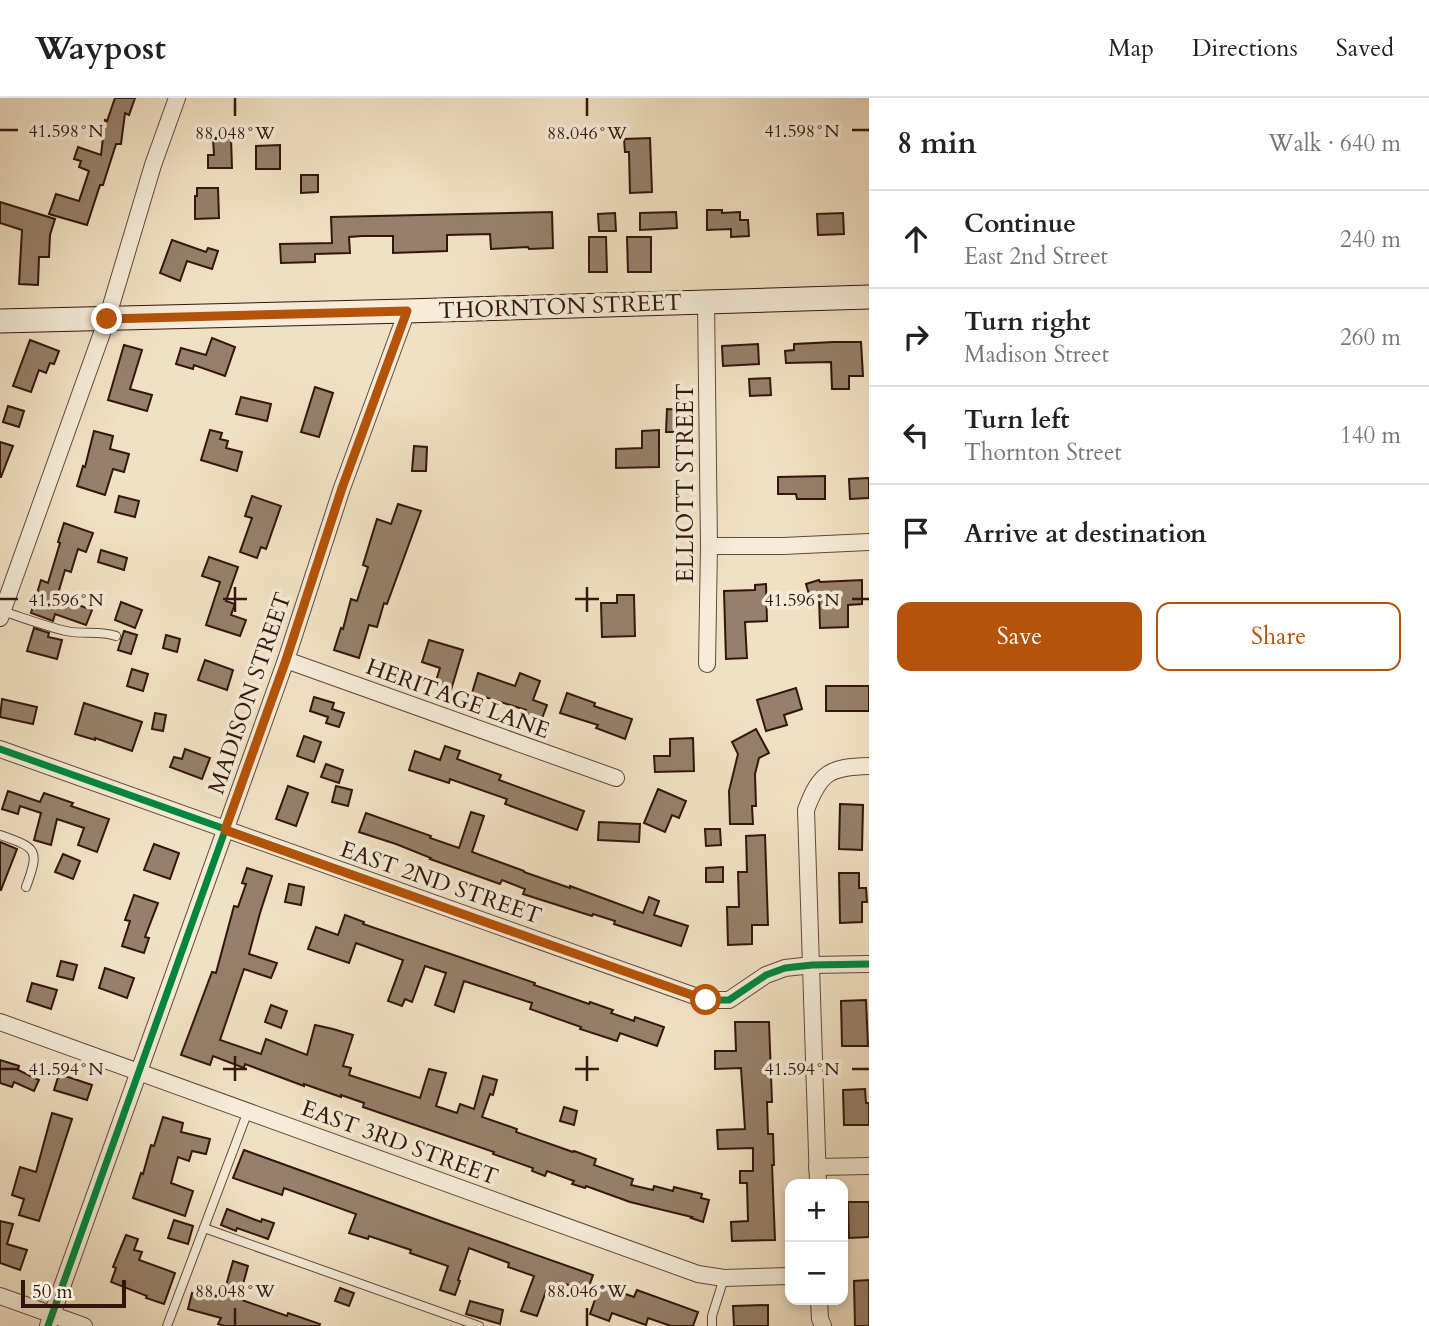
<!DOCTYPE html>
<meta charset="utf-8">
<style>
body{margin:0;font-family:Cardo,serif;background:#f2f2f2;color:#222}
.controls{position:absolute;right:21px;bottom:21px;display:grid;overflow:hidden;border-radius:14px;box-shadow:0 4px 10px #0003}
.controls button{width:63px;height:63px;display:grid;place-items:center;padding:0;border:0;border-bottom:2px solid #e0e0e0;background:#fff;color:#222;font:35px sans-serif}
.scale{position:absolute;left:21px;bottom:18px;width:105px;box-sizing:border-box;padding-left:7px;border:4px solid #33160b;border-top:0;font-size:19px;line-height:24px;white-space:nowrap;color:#33160b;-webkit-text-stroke:5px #f6ecd9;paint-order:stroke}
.stop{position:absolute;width:21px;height:21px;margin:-16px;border:5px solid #b45309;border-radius:50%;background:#fff}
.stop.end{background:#b45309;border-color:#fff;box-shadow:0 2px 7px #0008}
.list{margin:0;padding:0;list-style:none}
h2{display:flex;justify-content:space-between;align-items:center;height:91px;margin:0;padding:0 28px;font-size:30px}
h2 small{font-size:23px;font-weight:400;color:#767676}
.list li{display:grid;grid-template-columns:46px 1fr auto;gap:21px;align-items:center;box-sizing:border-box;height:98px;padding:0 28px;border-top:2px solid #e0e0e0}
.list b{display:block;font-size:26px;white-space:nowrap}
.list p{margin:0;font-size:23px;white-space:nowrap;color:#767676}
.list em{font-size:23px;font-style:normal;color:#767676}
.actions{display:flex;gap:14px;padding:21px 28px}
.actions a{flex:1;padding:16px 0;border:2px solid #b45309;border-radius:14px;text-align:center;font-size:24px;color:#b45309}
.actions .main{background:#b45309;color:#fff}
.icon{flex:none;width:38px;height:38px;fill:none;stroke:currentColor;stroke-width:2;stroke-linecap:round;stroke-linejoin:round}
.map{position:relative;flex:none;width:869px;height:1228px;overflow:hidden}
header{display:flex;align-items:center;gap:42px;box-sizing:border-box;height:98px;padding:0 35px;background:#fff;border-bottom:2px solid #e0e0e0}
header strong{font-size:33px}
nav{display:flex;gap:38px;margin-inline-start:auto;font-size:24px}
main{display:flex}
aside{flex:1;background:#fff}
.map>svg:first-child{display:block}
.building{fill:#96806b;stroke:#33160b;stroke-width:2}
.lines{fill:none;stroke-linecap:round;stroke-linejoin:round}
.lane-casing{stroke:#624939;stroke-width:10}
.street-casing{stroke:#624939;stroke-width:18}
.secondary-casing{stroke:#33160b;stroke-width:25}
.lane{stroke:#f6ecd9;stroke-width:8}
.street{stroke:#f6ecd9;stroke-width:16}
.secondary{stroke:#f6ecd9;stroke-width:23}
.cycleway-casing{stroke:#f6ecd9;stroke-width:11}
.cycleway{stroke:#00873e;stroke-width:7}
.route{stroke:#b45309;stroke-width:9}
.ticks{fill:none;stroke:#33160b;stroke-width:2.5}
.labels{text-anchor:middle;stroke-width:7;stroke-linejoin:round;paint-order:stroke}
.street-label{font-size:23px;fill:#33160b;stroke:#f6ecd9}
.ticks-label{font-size:18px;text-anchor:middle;fill:#33160b;stroke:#f6ecd9;stroke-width:7;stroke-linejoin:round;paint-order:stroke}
</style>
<header>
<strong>Waypost</strong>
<nav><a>Map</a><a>Directions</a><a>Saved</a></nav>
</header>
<main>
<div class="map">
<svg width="869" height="1228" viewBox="0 0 869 1228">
<rect width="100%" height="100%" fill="#f1e1c4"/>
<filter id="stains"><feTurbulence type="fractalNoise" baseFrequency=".00286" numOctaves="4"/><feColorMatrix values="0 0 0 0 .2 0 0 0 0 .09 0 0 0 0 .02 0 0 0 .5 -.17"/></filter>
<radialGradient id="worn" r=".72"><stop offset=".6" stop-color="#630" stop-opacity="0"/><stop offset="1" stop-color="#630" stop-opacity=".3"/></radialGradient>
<g class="building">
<path d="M115,0H135L129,17L125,15L121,46H116L103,87H100L87,127L49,116L56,96L79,103L89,73L79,69L81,63L74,61L78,49L101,57L105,22L107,23Z"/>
<path d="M231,40L232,70H208V57H214L213,41Z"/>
<path d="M650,40L652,94L630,95L629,54H625L624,41Z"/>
<path d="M280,47V71H256V48Z"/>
<path d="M301,77H318V94L301,95Z"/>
<path d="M197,90H218L219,120L195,121V98H197Z"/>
<path d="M0,104L55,121L50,137L49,159H39L38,187L19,186L22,132L0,125Z"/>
<path d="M707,112H722V115L740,114V122H748L749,138L731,139V131L707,132Z"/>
<path d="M552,114L553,150L529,151L528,149L491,151L490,136L447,137V153L393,155V138H362L349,139L350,155L315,156V164L281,165L280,146L332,145L331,119Z"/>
<path d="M676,114L677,130L640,132V115Z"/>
<path d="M615,115L616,133H599L598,116Z"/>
<path d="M843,115L844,136L818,137L817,116Z"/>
<path d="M589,139H606L607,174H589Z"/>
<path d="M627,139H651V174H628Z"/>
<path d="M172,142L206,154L208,150L218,153L212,171L187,163L180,183L160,175Z"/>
<path d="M212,240L235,249L225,278L194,267L193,271L176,266L181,250L206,257Z"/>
<path d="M30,242L59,253L54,266L50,265L46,275L39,272L31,294L13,288Z"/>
<path d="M834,244H861L863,278H849V291H832L831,264L786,265L785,253L794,252V246Z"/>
<path d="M758,246L759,266L723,268L722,248Z"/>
<path d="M124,247L142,252L130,291L152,297L147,313L108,302Z"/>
<path d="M770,280L771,297L750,298L749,281Z"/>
<path d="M315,289L333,295L319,339L301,334Z"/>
<path d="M241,299L271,306L267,323L236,316Z"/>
<path d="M8,308L24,313L19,329L3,324Z"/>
<path d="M667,311L684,312L683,334H666Z"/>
<path d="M210,332L222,335L220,341L228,343L226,350L242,354L237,373L201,362Z"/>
<path d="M659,332V369L616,370V351L642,350V333Z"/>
<path d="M94,333L113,338L110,351L129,356L124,374L113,371L105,397L77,388L83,368L85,369Z"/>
<path d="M0,344L13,348L1,379H0Z"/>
<path d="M414,348L427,349L426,373H412Z"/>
<path d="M825,378V401H797L796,396H778V379Z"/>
<path d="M869,380V400L850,401L849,381Z"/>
<path d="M119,398L139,403L135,419L115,414Z"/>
<path d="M252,398L281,408L266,451L261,449L257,460L240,454L252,420L245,418Z"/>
<path d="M398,406L421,413L387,506L384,505L377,529L369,527L359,560L334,552L341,530L343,531L351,501L357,503L368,469L363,467L377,421L391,426Z"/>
<path d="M64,425L93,435L86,454L78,451L71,474L65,472L57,499L92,512L86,527L55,516L53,523L31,515L41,482L48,485L60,445L58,444Z"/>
<path d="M101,452L127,460L124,472L98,464Z"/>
<path d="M209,459L238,469L226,503L235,506L231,517L246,522L240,538L206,527L220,484L202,478Z"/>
<path d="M819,482L820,484L862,482V506L848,507V529L820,530L819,500L811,503L806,486Z"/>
<path d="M766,486L767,523L745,524L747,560L726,561L724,493L755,492V487Z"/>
<path d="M617,497H634L635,538L602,539L601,505H617Z"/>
<path d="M121,504L142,512L135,530L115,522Z"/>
<path d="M34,530L49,535L48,539L62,542L57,561L27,553Z"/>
<path d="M124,533L137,537L131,556L118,552Z"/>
<path d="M166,537L180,541L177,554L163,550Z"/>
<path d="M429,542L463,552L451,592L435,586L440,570L422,564Z"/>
<path d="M205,562L233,572L227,592L198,582Z"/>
<path d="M132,571L148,576L143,593L127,588Z"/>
<path d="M478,575L515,588L520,575L540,583L533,602L547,607L541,623L524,618L526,612L472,595Z"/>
<rect x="826" y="588" width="43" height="25"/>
<path d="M796,590L802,611L784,617L787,627L766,633L757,602Z"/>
<path d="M567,595L595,605L594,608L632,621L625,641L596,630L598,627L560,615Z"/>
<path d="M314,599L334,605L332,611L344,615L339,629L326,625L328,619L310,613Z"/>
<path d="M2,601L37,609L33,626L0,619Z"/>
<path d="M84,605L142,624L132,653L95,640V642L75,636Z"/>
<path d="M155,615L166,617L163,633L152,631Z"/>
<path d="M756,631L769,655L759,660L755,676L756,708H752L753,726H730L729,693L738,656L732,644Z"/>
<path d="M304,638L321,644L314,664L297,658Z"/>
<path d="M693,640L694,673L655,674L654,658H670V641Z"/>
<path d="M445,648L460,653L457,661L501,677L499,682L584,713L577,732L505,706L507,701L450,681L449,685L409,672L415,653L440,662Z"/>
<path d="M185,651L210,660L202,681L170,669L174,659L182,661Z"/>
<path d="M326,666L343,672L339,685L321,679Z"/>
<path d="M288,688L308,695L296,728L276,721Z"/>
<path d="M336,688L352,692L348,708L332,704Z"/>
<path d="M658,691L686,703L679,720L672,717L665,734L644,725Z"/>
<path d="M8,693L40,704L44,695L73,705L71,708L109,721L97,754L78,747L84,730L57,721L51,747L34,742L41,715L20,708L18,716L2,711Z"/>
<path d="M840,706L863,707L862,752L839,751Z"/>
<path d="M471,714L484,718L472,754L524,773V774L570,790V788L643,815L649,799L659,803L654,817L688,828L681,848L614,826L615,823L593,816L592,818L523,796L525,791L502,782L500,786L430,761L431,760L396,746L359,734L366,715L431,738L430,740L459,750Z"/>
<path d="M599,724L640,726L639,744L598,742Z"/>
<path d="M705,731H720L721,747L706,748Z"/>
<path d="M765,737L768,827H752V846L728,847L727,809H739L738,774H747L746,738Z"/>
<path d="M0,744L17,751L1,792H0Z"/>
<path d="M154,746L179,755L170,781L144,772Z"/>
<path d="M63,756L80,763L73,781L55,774Z"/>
<path d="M723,769V784H706V770Z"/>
<path d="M247,770L272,778L260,815L249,856L277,865L271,880L244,871L220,942L261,956L266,941L307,957L315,927L333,931L353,937L343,968L351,970L349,977L420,1000L429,971L446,975L436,1008L457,1015L460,1006L474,1011L483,978L497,982L493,997L490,996L482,1019L517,1031L516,1034L573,1054L574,1053L596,1061L594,1067L633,1081L631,1087L653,1092L654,1088L673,1093L674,1089L702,1096L701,1100L709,1102L703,1124L691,1120L692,1119L630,1104L586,1088L585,1090L572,1086L574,1083L547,1073L545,1078L532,1073L533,1070L493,1056L494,1054L363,1009L364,1005L341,997V999L304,986V988L245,966L244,970L213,958L210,967L181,957L212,874L216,875L234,808L238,809L246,786L242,785Z"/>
<path d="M839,775H859V790H866L867,804H862V824L840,825Z"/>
<path d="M289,786L304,789L301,807L285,804Z"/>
<path d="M134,797L158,805L145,839L149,840L144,855L122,848L130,823L125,822Z"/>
<path d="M345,817L364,824L363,826L535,885L534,887L589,906L590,904L613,912L611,915L634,923L635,919L664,929L657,948L620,935L617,943L580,931L581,929L530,911L532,905L464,883L454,914L435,907L446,875L425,868L412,904L405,901L402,908L388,903L403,862L356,845L349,865L308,851L316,829L338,837Z"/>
<path d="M61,863L77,867L73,882L57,878Z"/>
<path d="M105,870L134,880L127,900L99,890Z"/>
<path d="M32,885L57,892L51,911L27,903Z"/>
<path d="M866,902L868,948H842L841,903Z"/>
<path d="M271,907L287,913L281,930L265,924Z"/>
<path d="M735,924H769L772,1004H767L768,1036H773L774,1067H772L775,1142L732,1143L731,1124L748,1123L747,1085H740V1073H753V1050L718,1051L717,1032L745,1031L741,970L715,971V953H736Z"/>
<path d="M0,962L19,968L18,972L39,982L34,993L14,984L12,989L0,985Z"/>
<path d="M59,976L92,987L87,1002L54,992Z"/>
<path d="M865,991L866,1005H869V1027H844L843,992Z"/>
<path d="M564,1009L577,1013L574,1027L560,1023Z"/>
<path d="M52,1015L72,1021L39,1123L19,1117L24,1101L12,1097L20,1069L36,1074Z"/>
<path d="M163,1019L183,1025L181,1034L210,1041L206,1056L192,1053L189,1063L178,1059L171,1085L193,1093L185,1118L133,1100L141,1075L143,1076L151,1047L154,1048Z"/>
<path d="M244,1052L443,1124L593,1177L587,1194L560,1184L558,1188L549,1185L537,1218L521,1213L534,1178L508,1169L509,1165L469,1150L458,1182L460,1183L455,1197L440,1192L448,1168L410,1155L411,1152L369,1138L368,1141L349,1135L356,1116L284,1090L282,1097L233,1080Z"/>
<path d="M848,1104H869V1139L849,1140Z"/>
<path d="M227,1111L261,1124L262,1121L274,1125L268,1141L237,1130L236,1133L221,1127Z"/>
<path d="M174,1122L193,1128L188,1146L168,1140Z"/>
<path d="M0,1123L13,1126L7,1146L27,1152L20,1172L0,1165Z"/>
<path d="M126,1137L138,1141L134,1152L142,1154L139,1162L175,1175L164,1206L146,1200L147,1198L111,1184L116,1170L113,1169Z"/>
<path d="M233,1163L248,1168L239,1201L287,1218L288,1215L320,1226L319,1228H225L218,1226L221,1220L188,1211L192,1195L206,1199L208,1193L223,1198Z"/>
<path d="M869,1182V1228H855L854,1183Z"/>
<path d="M600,1187L634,1199L637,1192L698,1214L693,1228H671L648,1220L646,1227L612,1215L609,1223L590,1216Z"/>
<path d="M340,1190L354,1195L349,1208L335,1203Z"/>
<path d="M470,1203L503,1212L500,1226L466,1216Z"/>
<path d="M768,1207V1228H734L733,1208Z"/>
</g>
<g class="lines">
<g class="lane-casing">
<g id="lane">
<path d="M2,513C24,520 45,528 66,533C83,537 100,532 116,538"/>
<path d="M0,737C37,750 40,751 26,789"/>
<path d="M204,1130L479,1228"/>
<path d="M167,1228L248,1013"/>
<path d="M712,1228V1218L724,1180"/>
</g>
</g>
<g class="street-casing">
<g id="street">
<path d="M706,204L709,448L707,566"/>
<path d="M709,448H783L869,444"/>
<path d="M0,520L107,221L153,67L177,0"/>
<path d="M286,562L616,680"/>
<path d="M0,651L706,902H729L766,877L785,870L812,867L869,866"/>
<path d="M0,924L698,1176L724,1180L790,1178"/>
<path d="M817,1069L869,1068"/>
<path d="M818,1086L806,712C820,674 830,669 869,668"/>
<path d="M0,1198L84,1228"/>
<path d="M819,1202L820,1221L823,1228"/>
<path d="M48,1228L286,562L342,390L407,213"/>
</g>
</g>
<g class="secondary-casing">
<path id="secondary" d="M0,223L407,213L869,199"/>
</g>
<use href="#lane" class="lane"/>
<use href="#street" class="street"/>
<use href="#secondary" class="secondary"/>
<g class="cycleway-casing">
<g id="cycleway">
<path d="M0,651L706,902H729L766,877L785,870L812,867L869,866"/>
<path d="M48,1228L286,562L342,390L407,213"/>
</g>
</g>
<use href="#cycleway" class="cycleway"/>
</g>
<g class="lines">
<path class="route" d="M107,221L407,213L342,390L286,562L225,732L706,902"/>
</g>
<path class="ticks" d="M235,0V18M587,0V18M0,32H18M852,32H869M235,489V514M587,489V514M0,501H18M223,501H247M575,501H599M852,501H869M235,958V983M587,958V983M0,971H18M223,971H247M575,971H599M852,971H869M235,1210V1228M587,1210V1228"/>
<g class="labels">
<g class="street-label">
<text transform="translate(560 208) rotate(-2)" y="8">THORNTON STREET</text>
<text transform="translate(685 385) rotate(-90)" y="8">ELLIOTT STREET</text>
<text transform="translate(249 595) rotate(-71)" y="8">MADISON STREET</text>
<text transform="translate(458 600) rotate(20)" y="8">HERITAGE LANE</text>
<text transform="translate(441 784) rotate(19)" y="8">EAST 2ND STREET</text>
<text transform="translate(400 1044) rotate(20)" y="8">EAST 3RD STREET</text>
</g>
</g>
<g class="ticks-label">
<text x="66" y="39">41.598°N</text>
<text x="802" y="39">41.598°N</text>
<text x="235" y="41">88.048°W</text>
<text x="587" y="41">88.046°W</text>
<text x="66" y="508">41.596°N</text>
<text x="802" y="508">41.596°N</text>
<text x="66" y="977">41.594°N</text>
<text x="802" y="977">41.594°N</text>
<text x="235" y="1199">88.048°W</text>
<text x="587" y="1199">88.046°W</text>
</g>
<rect width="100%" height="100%" filter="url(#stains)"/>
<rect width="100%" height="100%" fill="url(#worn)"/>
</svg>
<div class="controls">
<button>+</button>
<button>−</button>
</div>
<div class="scale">50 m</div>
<div class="stop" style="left:706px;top:902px"></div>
<div class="stop end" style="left:107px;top:221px"></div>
</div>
<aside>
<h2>8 min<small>Walk · 640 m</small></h2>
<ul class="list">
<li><svg class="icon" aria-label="ahead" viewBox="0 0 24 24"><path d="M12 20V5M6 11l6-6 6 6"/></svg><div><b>Continue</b><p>East 2nd Street</p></div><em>240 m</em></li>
<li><svg class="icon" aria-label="right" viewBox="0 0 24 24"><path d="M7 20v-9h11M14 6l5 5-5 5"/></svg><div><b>Turn right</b><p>Madison Street</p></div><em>260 m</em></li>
<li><svg class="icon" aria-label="left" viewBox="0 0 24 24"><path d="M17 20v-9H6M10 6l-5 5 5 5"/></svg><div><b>Turn left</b><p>Thornton Street</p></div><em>140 m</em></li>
<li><svg class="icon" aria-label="arrive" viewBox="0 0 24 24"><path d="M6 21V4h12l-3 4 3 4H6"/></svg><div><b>Arrive at destination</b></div></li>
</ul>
<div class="actions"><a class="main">Save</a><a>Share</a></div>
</aside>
</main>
